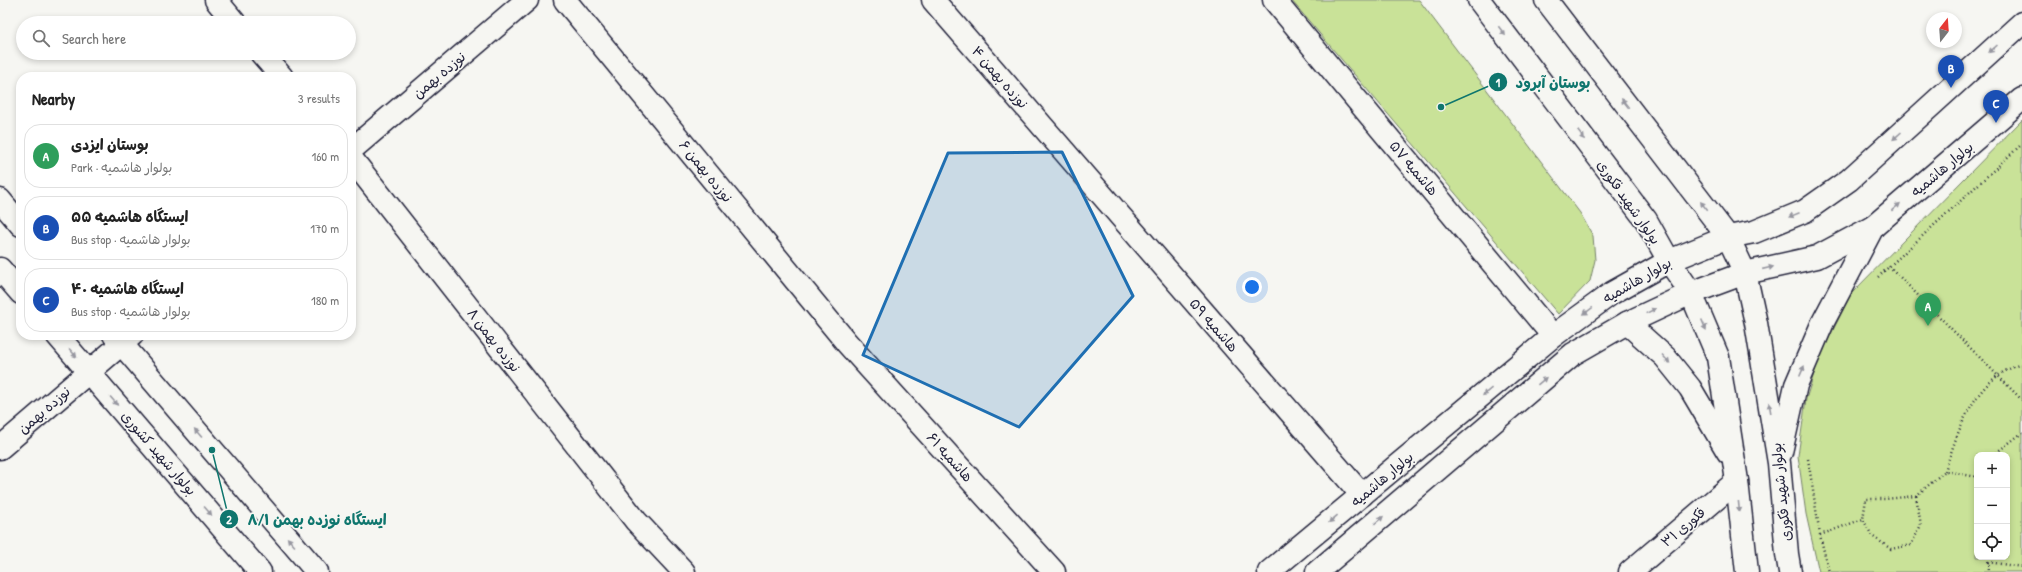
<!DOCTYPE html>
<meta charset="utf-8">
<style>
body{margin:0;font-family:"Patrick Hand","Playpen Sans Arabic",sans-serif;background:#f6f6f6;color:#222}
.controls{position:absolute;right:12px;bottom:12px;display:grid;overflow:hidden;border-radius:8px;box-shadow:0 2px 6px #0003}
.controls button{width:36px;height:36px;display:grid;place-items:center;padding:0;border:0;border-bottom:1px solid #e0e0e0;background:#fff;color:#222;font:20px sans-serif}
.compass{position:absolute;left:1926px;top:12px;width:36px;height:36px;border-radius:50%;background:#fff;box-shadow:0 2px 6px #0003;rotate:17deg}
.you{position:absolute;left:1252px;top:287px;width:14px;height:14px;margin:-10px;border:3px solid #fff;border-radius:50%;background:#1a73e8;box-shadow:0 0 0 6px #1a73e833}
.badge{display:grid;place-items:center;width:26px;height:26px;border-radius:50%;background:#111827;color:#fff;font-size:13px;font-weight:700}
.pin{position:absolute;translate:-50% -33px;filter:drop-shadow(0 1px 2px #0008)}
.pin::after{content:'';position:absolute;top:21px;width:14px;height:12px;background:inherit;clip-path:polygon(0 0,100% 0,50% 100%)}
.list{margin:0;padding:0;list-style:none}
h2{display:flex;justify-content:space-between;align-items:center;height:52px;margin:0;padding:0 16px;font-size:17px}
h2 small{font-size:13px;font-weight:400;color:#767676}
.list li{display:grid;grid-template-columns:26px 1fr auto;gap:12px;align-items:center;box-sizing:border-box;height:64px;margin:0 8px 8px;padding:0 8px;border:1px solid #e0e0e0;border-radius:16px}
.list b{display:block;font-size:15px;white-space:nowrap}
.list p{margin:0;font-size:13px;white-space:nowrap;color:#767676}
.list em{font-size:13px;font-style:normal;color:#767676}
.icon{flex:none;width:22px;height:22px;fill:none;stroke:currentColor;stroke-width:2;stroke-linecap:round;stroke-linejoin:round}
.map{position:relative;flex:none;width:2022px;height:572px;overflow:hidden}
.search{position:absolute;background:#fff;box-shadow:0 2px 6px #0003;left:16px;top:16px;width:340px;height:44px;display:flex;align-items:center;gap:10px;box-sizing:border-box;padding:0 14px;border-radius:22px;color:#767676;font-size:15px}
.panel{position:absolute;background:#fff;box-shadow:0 2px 6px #0003;left:16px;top:72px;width:340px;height:268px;border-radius:16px}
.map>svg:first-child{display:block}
.green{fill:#c9e298;stroke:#76826a;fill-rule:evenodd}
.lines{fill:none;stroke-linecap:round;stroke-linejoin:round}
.minor-casing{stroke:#22223b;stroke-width:25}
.tertiary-casing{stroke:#22223b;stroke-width:25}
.secondary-casing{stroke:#22223b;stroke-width:25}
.path{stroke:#22223b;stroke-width:2.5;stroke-dasharray:1 3;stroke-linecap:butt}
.minor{stroke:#f6f6f2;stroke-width:22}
.tertiary{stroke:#f6f6f2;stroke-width:22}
.secondary{stroke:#f6f6f2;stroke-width:22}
.oneway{fill:#9797a0}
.marked{fill:#1f6fb2;fill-opacity:0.2;stroke:#1f6fb2;stroke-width:3;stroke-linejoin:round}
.labels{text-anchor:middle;stroke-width:3.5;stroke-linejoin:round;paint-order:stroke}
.street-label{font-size:14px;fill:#22223b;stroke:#f6f6f2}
.leader{fill:none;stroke:#0f766e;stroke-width:1.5}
.callout-dot{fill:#0f766e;stroke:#f6f6f2;stroke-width:1.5}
.mark-label{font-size:12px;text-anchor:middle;font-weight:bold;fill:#fff}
.callout-label{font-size:15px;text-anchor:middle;font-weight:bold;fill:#0f766e;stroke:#f6f6f2;stroke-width:3.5;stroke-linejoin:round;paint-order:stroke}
</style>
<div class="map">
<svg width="2022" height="572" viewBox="0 0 2022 572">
<rect width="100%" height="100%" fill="#f6f6f2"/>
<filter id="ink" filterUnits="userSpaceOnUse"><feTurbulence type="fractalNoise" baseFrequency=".025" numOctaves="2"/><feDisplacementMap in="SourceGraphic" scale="8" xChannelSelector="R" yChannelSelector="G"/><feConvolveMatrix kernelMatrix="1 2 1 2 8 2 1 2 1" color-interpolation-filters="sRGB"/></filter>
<g filter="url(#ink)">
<g class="green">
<path d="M1291,0H1419L1580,213L1593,236L1595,260L1590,281L1558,314Z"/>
<path d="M2022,120V572H1819L1806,514L1798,456L1806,399L1819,358L1851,294ZM1977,455H2007V557H1977Z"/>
</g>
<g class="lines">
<g class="minor-casing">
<g id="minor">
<path d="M216,0L235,23"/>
<path d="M565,0L847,343L1054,572"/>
<path d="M933,0L1362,495"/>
<path d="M1274,0L1553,336"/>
<path d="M261,53L282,77"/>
<path d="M351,150L527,0"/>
<path d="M351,158L636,521L684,572"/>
<path d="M0,448L132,335"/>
<path d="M1630,572L1737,481"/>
</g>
</g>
<g class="tertiary-casing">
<g id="tertiary">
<path d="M0,200L21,225"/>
<path d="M0,269L21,293"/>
<path d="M57,335L260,572"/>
<path d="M114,335L317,572"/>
</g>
</g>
<g class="secondary-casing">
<g id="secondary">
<path d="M1479,0L1646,220L1669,261L1691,293L1718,357L1737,481L1747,572"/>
<path d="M1546,0L1728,237L1745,273L1756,323L1779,463L1787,554L1790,572"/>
<path d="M1627,323L1665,357L1690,388L1728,452"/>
<path d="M1781,452L1796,385L1823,322L1873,227"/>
<path d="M1269,572L1553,336L1612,293L1669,261L1728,237L1754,232L1805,211L1849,180L2022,23"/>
<path d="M1317,572L1573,354L1627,323L1691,293L1745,273L1817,257L1873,227L2022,99"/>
</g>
</g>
<g class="path">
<path d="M1889,266L2022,400"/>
<path d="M1878,277L2022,144"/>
<path d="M1993,455L2022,433"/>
<path d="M1808,459L1820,535L1829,572"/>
<path d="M1945,471C1959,428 1974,378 2022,364"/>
<path d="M1916,496L1921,525L1911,545L1891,549L1872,536L1863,519L1866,499H1885Z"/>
<path d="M1916,496L1945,471L1977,477"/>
<path d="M1820,535L1863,519"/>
<path d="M1988,557L1989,572"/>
<path d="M1988,562L2022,567"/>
</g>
<use href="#minor" class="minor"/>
<use href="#tertiary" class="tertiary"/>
<use href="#secondary" class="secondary"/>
</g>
<defs><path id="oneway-solid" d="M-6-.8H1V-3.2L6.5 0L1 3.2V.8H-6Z"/></defs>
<g class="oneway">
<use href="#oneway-solid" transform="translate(1502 31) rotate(53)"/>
<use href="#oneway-solid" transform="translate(1993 49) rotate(138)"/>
<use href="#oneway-solid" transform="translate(1625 103) rotate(-128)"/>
<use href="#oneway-solid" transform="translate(1581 135) rotate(53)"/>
<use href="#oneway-solid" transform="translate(1897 136) rotate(138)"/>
<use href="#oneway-solid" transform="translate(1704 206) rotate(-128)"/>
<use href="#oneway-solid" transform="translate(1896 207) rotate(-40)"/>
<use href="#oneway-solid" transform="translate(1794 215) rotate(158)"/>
<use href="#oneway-solid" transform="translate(1768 268) rotate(-13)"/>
<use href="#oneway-solid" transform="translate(1588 311) rotate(144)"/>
<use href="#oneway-solid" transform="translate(1651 311) rotate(-26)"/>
<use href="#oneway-solid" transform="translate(1704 325) rotate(67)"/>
<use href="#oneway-solid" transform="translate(73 353) rotate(49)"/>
<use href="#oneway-solid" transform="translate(1666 359) rotate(48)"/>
<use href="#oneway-solid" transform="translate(1802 371) rotate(-67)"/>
<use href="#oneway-solid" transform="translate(1542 381) rotate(-40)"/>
<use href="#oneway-solid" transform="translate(1487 392) rotate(140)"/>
<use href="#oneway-solid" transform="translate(114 401) rotate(49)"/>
<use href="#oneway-solid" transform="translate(1770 408) rotate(-99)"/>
<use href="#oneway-solid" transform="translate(198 433) rotate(-131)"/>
<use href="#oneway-solid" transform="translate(1739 507) rotate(84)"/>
<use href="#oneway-solid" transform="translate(208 511) rotate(49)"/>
<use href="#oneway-solid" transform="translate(1333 519) rotate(140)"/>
<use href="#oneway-solid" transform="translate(1379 520) rotate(-40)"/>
<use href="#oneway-solid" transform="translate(291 542) rotate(-131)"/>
</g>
</g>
<path class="marked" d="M1062,152L1133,296L1019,427L863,355L948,153Z"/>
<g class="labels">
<g class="street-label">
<text transform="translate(439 75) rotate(-40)" y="5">نوزده بهمن</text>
<text transform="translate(1000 77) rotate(49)" y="5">نوزده بهمن ۴</text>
<text transform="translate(1414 168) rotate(50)" y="5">هاشمیه ۵۷</text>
<text transform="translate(1942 169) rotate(-40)" y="5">بولوار هاشمیه</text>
<text transform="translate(706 171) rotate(51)" y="5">نوزده بهمن ۶</text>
<text transform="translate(1629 202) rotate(55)" y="5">بولوار شهید فکوری</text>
<text transform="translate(1637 280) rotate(-30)" y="5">بولوار هاشمیه</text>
<text transform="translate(1214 325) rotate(49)" y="5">هاشمیه ۵۹</text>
<text transform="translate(494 340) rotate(52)" y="5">نوزده بهمن ۸</text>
<text transform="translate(44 410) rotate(-41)" y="5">نوزده بهمن</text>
<text transform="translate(159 453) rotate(49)" y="5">بولوار شهید کشوری</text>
<text transform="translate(950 457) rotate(48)" y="5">هاشمیه ۶۱</text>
<text transform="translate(1382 479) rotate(-40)" y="5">بولوار هاشمیه</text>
<text transform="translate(1781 492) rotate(-96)" y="5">بولوار شهید فکوری</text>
<text transform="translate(1683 527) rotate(-40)" y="5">فکوری ۳۱</text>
</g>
</g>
<path class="leader" d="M1441 107L1498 82M212 450L229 519"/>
<g class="callout-dot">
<circle cx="1441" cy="107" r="4"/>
<circle cx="212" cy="450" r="4"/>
<circle cx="1498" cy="82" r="10"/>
<circle cx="229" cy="519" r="10"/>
</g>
<g class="mark-label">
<text x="1498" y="87">1</text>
<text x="229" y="524">2</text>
</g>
<g class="callout-label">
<text x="1553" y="88">بوستان آبرود</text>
<text x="317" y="525">ایستگاه نوزده بهمن ۸/۱</text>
</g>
</svg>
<div class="controls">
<button>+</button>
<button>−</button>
<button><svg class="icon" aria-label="locate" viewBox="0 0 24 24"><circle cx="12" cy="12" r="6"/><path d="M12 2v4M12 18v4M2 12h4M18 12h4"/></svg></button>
</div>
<svg class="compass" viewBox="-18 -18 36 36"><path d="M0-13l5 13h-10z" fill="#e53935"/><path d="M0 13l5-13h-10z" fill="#767676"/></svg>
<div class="you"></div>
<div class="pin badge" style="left:1928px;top:326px;background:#2e9e5b">A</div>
<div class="pin badge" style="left:1951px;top:88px;background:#1a4fb4">B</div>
<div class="pin badge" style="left:1996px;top:123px;background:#1a4fb4">C</div>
<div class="search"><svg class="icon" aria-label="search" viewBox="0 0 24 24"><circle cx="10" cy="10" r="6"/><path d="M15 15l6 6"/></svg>Search here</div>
<section class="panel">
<h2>Nearby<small>3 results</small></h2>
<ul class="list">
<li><span class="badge" style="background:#2e9e5b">A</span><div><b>بوستان ایزدی</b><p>Park · بولوار هاشمیه</p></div><em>160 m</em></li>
<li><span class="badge" style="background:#1a4fb4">B</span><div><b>ایستگاه هاشمیه ۵۵</b><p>Bus stop · بولوار هاشمیه</p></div><em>170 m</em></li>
<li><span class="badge" style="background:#1a4fb4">C</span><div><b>ایستگاه هاشمیه ۴۰</b><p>Bus stop · بولوار هاشمیه</p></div><em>180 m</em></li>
</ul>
</section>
</div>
